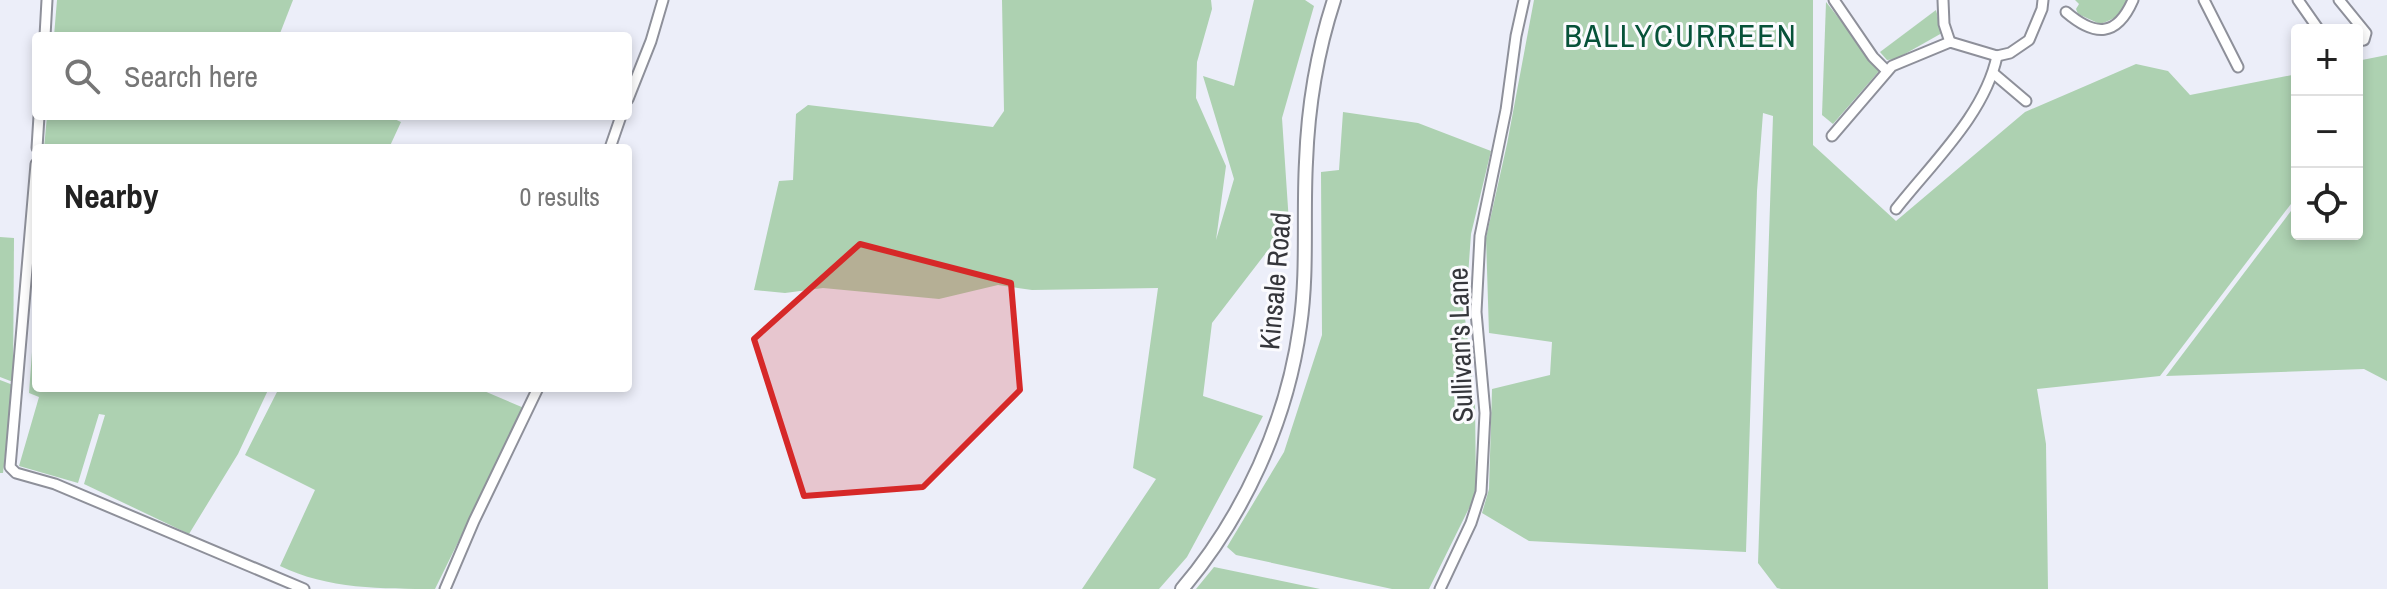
<!DOCTYPE html>
<meta charset="utf-8">
<style>
body{margin:0;font-family:"Archivo Narrow",sans-serif;background:#f2f2f2;color:#222}
.controls{position:absolute;right:24px;top:24px;display:grid;overflow:hidden;border-radius:8px;box-shadow:0 4px 12px #0003}
.controls button{width:72px;height:72px;display:grid;place-items:center;padding:0;border:0;border-bottom:2px solid #e0e0e0;background:#fff;color:#222;font:40px sans-serif}
.list{margin:0;padding:0;list-style:none}
h2{display:flex;justify-content:space-between;align-items:center;height:104px;margin:0;padding:0 32px;font-size:34px}
h2 small{font-size:26px;font-weight:400;color:#767676}
.icon{flex:none;width:44px;height:44px;fill:none;stroke:currentColor;stroke-width:2;stroke-linecap:round;stroke-linejoin:round}
.map{position:relative;flex:none;width:2387px;height:589px;overflow:hidden}
.search{position:absolute;background:#fff;box-shadow:0 4px 12px #0003;left:32px;top:32px;width:600px;height:88px;display:flex;align-items:center;gap:20px;box-sizing:border-box;padding:0 28px;border-radius:8px;color:#767676;font-size:30px}
.panel{position:absolute;background:#fff;box-shadow:0 4px 12px #0003;left:32px;top:144px;width:600px;height:248px;border-radius:8px}
.map>svg:first-child{display:block}
.green{fill:#add1b1}
.lines{fill:none;stroke-linecap:round;stroke-linejoin:round}
.minor-casing{stroke:#8e909a;stroke-width:13}
.highway-casing{stroke:#8e909a;stroke-width:16}
.minor{stroke:#fff;stroke-width:9}
.highway{stroke:#fff;stroke-width:12}
.marked{fill:#d62828;fill-opacity:0.2;stroke:#d62828;stroke-width:6;stroke-linejoin:round}
.labels{text-anchor:middle;stroke-width:6;stroke-linejoin:round;paint-order:stroke}
.street-label{font-size:28px;fill:#35363b;stroke:#fbfbfe}
.quarter-label{font-size:32px;letter-spacing:2px;fill:#075239;stroke:#fbfbfe}
</style>
<div class="map">
<svg width="2387" height="589" viewBox="0 0 2387 589">
<rect width="100%" height="100%" fill="#eceef9"/>
<g class="green">
<path d="M57,0H293L279,36H54Z"/>
<path d="M1002,0H1211L1212,9L1197,62L1196,98L1226,166L1216,240L1234,179L1203,76L1234,86L1254,0H1305L1314,6L1282,118L1289,223L1212,323L1203,396L1263,416L1187,557L1159,589H1082L1156,479L1133,468L1158,288L1032,290L998,285L939,299L823,288L785,293L754,290L779,181L793,180L796,114L808,105L993,127L1004,111Z"/>
<path d="M1534,0H1813V145L1896,221L2025,112L2090,84L2136,64L2168,71L2190,95L2297,74V196L2160,376L2037,389L2046,444L2048,589H1781L1777,588L1758,563L1773,116L1763,113L1757,191L1746,552L1529,541L1482,513L1489,489L1492,389L1550,375L1552,342L1489,333L1486,238L1507,144Z"/>
<path d="M2075,0H2128C2123,15 2114,19 2100,24L2078,14L2076,9L2079,4Z"/>
<path d="M1826,2L1880,70L1833,124L1822,115Z"/>
<path d="M1936,10L1942,33L1896,59L1887,60L1880,52Z"/>
<path d="M2387,55V381L2364,369L2166,376L2297,203V234H2357V61Z"/>
<path d="M1343,112L1418,123L1491,151L1471,234L1465,318L1475,401L1476,494L1429,589H1392L1236,555L1227,547L1284,452L1322,335L1321,172L1339,170Z"/>
<path d="M47,116H388L401,122L389,148H44Z"/>
<path d="M0,237L14,238L13,382L0,377Z"/>
<path d="M36,297V388H269L238,454L189,534L84,484L105,415L99,414L78,483L19,466L39,397L29,393Z"/>
<path d="M0,380L13,385L3,473H0Z"/>
<path d="M279,388H477L524,408L435,589C383,589 327,589 280,566L315,490L245,455Z"/>
<path d="M1214,567L1320,589H1196Z"/>
</g>
<g class="lines">
<g class="minor-casing">
<g id="minor">
<path d="M1834,0L1873,57L1887,71"/>
<path d="M1943,0L1944,24L1950,42"/>
<path d="M2204,0L2238,67"/>
<path d="M2298,0L2319,30"/>
<path d="M2339,0L2366,33L2364,40L2357,41"/>
<path d="M2066,12C2095,37 2117,37 2133,0"/>
<path d="M45,36L47,0"/>
<path d="M1993,73L2026,101"/>
<path d="M628,99L651,41L663,0"/>
<path d="M1832,136L1892,66L1950,42L1997,56L2010,53L2029,40L2042,9L2043,0"/>
<path d="M37,148L39,116"/>
<path d="M610,148L621,116"/>
<path d="M36,164L10,467L16,473L55,484L304,589"/>
<path d="M1896,209C1932,163 1985,114 1997,56"/>
<path d="M445,589L474,521L538,388"/>
<path d="M1440,589L1471,523L1481,492L1485,413L1476,312L1480,236L1506,110L1516,36L1524,0"/>
</g>
</g>
<g class="highway-casing">
<path id="highway" d="M1182,589C1244,516 1287,421 1300,326C1308,272 1303,216 1306,162C1308,107 1317,52 1334,0"/>
</g>
<use href="#minor" class="minor"/>
<use href="#highway" class="highway"/>
</g>
<path class="marked" d="M860,244L1011,283L1020,390L923,487L804,496L754,339Z"/>
<g class="labels">
<g class="street-label">
<text transform="translate(1275 281) rotate(-85)" y="10">Kinsale Road</text>
<text transform="translate(1460 345) rotate(-92)" y="10">Sullivan's Lane</text>
</g>
<g class="quarter-label">
<text x="1681" y="47">BALLYCURREEN</text>
</g>
</g>
</svg>
<div class="controls">
<button>+</button>
<button>−</button>
<button><svg class="icon" aria-label="locate" viewBox="0 0 24 24"><circle cx="12" cy="12" r="6"/><path d="M12 2v4M12 18v4M2 12h4M18 12h4"/></svg></button>
</div>
<div class="search"><svg class="icon" aria-label="search" viewBox="0 0 24 24"><circle cx="10" cy="10" r="6"/><path d="M15 15l6 6"/></svg>Search here</div>
<section class="panel">
<h2>Nearby<small>0 results</small></h2>
<ul class="list">
</ul>
</section>
</div>
